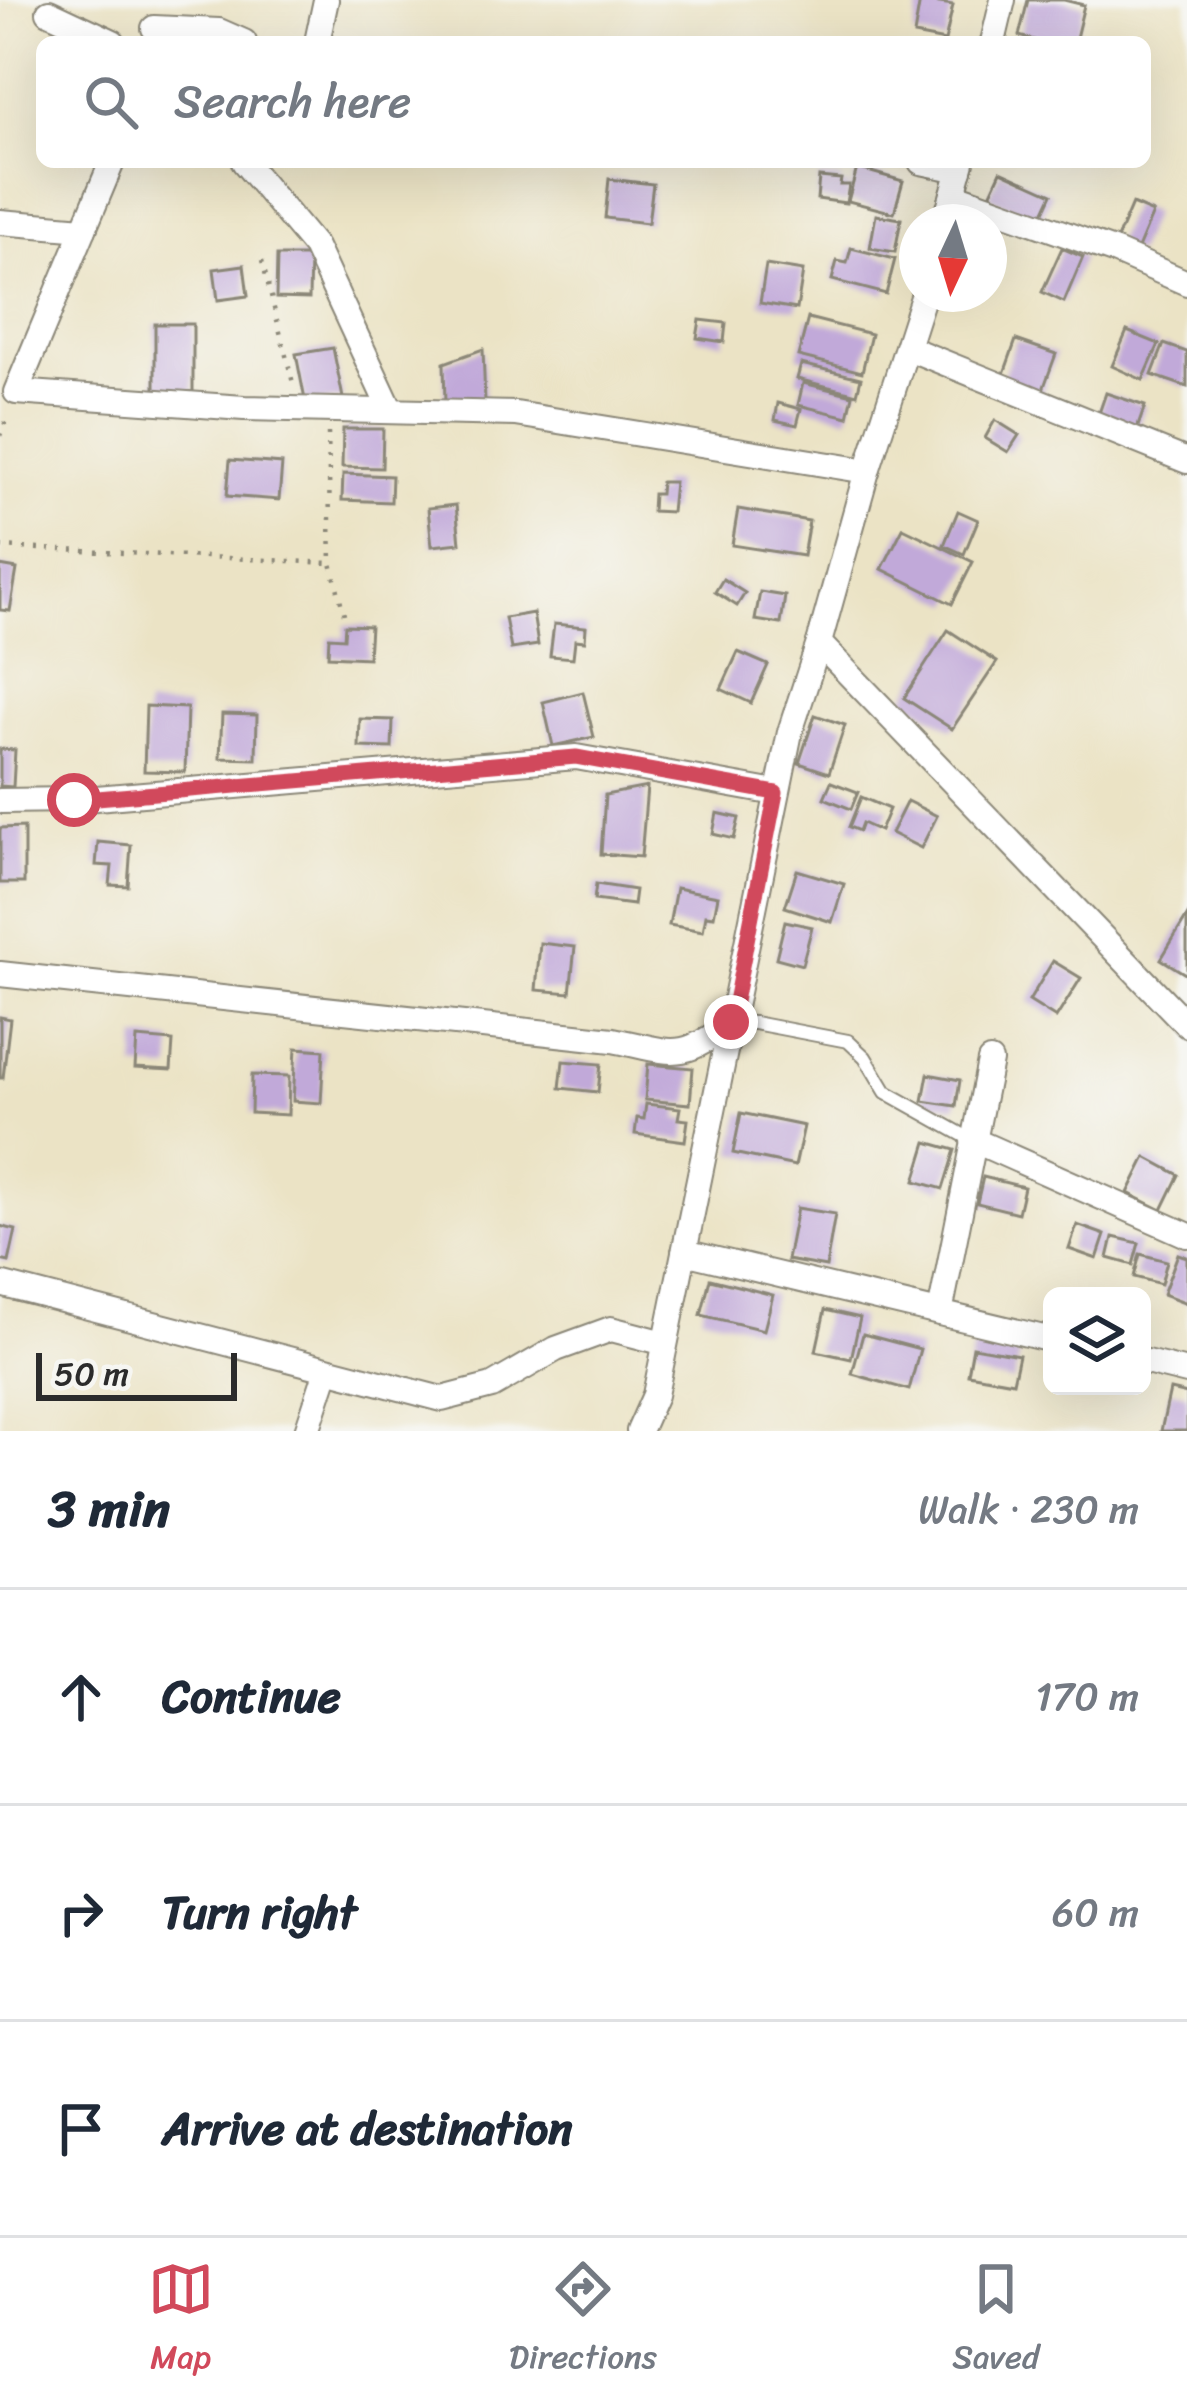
<!DOCTYPE html>
<meta charset="utf-8">
<style>
body{margin:0;font-family:Sriracha,sans-serif;background:#f2f2f3;color:#1f2937}
.controls{position:absolute;right:36px;bottom:36px;display:grid;overflow:hidden;border-radius:18px;box-shadow:0 12px 48px #0002}
.controls button{width:108px;height:108px;display:grid;place-items:center;padding:0;border:0;border-bottom:3px solid #e0e1e3;background:#fff;color:#1f2937;font:60px sans-serif}
.compass{position:absolute;left:899px;top:204px;width:108px;height:108px;border-radius:50%;background:#fff;box-shadow:0 12px 48px #0002;rotate:184deg}
.scale{position:absolute;left:36px;bottom:30px;width:201px;box-sizing:border-box;padding-left:12px;border:6px solid #2b2b2b;border-top:0;font-size:33px;line-height:42px;white-space:nowrap;color:#2b2b2b;-webkit-text-stroke:9px #f6f6f2;paint-order:stroke}
.stop{position:absolute;width:36px;height:36px;margin:-27px;border:9px solid #d1495b;border-radius:50%;background:#fff}
.stop.end{background:#d1495b;border-color:#fff;box-shadow:0 3px 12px #0008}
.list{margin:0;padding:0;list-style:none}
h2{display:flex;justify-content:space-between;align-items:center;height:156px;margin:0;padding:0 48px;font-size:51px}
h2 small{font-size:39px;font-weight:400;color:#747a83}
.list li{display:grid;grid-template-columns:78px 1fr auto;gap:36px;align-items:center;box-sizing:border-box;height:216px;padding:0 48px;border-top:3px solid #e0e1e3}
.list b{display:block;font-size:45px;white-space:nowrap}
.list em{font-size:39px;font-style:normal;color:#747a83}
.icon{flex:none;width:66px;height:66px;fill:none;stroke:currentColor;stroke-width:2;stroke-linecap:round;stroke-linejoin:round}
.map{position:relative;flex:none;width:1187px;height:1431px;overflow:hidden}
.search{position:absolute;background:#fff;box-shadow:0 12px 48px #0002;left:36px;right:36px;top:36px;height:132px;display:flex;align-items:center;gap:30px;box-sizing:border-box;padding:0 42px;border-radius:18px;color:#747a83;font-size:45px}
.sheet{height:804px;background:#fff}
nav{display:flex;justify-content:space-around;align-items:center;box-sizing:border-box;height:168px;border-top:3px solid #e0e1e3;background:#fff;font-size:33px;color:#747a83}
nav a{display:grid;justify-items:center;gap:6px}
nav .on{color:#d1495b}
.map>svg:first-child{display:block}
.building{fill:#c1a9d9}
.lines{fill:none;stroke-linecap:round;stroke-linejoin:round}
.lane-casing{stroke:#8b8778;stroke-width:16}
.street-casing{stroke:#8b8778;stroke-width:28}
.path{stroke:#8b8778;stroke-width:4.5;stroke-dasharray:3 9;stroke-linecap:butt}
.lane{stroke:#fff;stroke-width:12}
.street{stroke:#fff;stroke-width:24}
.route{stroke:#d1495b;stroke-width:15}
</style>
<div class="map">
<svg width="1187" height="1431" viewBox="0 0 1187 1431">
<rect width="100%" height="100%" fill="#f6f6f2"/>
<filter id="ink" filterUnits="userSpaceOnUse"><feTurbulence type="fractalNoise" baseFrequency=".00833" numOctaves="2"/><feDisplacementMap in="SourceGraphic" scale="24" xChannelSelector="R" yChannelSelector="G"/><feConvolveMatrix kernelMatrix="1 2 1 2 8 2 1 2 1" color-interpolation-filters="sRGB"/></filter>
<filter id="wash" filterUnits="userSpaceOnUse"><feTurbulence type="fractalNoise" baseFrequency=".004" numOctaves="4" result="noise"/><feDisplacementMap in="SourceGraphic" scale="48" xChannelSelector="R" yChannelSelector="G"/><feGaussianBlur stdDeviation="2.7" result="paint"/><feColorMatrix in="noise" values="0 0 0 0 0 0 0 0 0 0 0 0 0 0 0 0 0 1.4 0 .05"/><feComposite in="paint" operator="in"/></filter>
<g filter="url(#wash)">
<rect width="100%" height="100%" fill="#ebe3c5"/>
<g id="blocks">
<g class="building">
<path d="M920,0L953,5L945,41L914,35Z"/>
<path d="M1028,0H1064L1084,5L1075,42H1041L1019,36Z"/>
<path d="M857,168L903,181L894,213L848,201Z"/>
<path d="M1001,171L1052,194L1040,220L989,197Z"/>
<path d="M819,177L841,179L840,185H849L846,203L817,199Z"/>
<path d="M609,179L653,184L648,223L605,218Z"/>
<path d="M1132,204L1153,213L1136,253L1115,244Z"/>
<path d="M876,215L901,219L895,252L870,248Z"/>
<path d="M851,248L895,259L886,294L832,280L837,261L847,263Z"/>
<path d="M1062,248L1083,257L1064,302L1042,292Z"/>
<path d="M277,256H310L309,299L276,298Z"/>
<path d="M244,265L248,296L218,300L214,269Z"/>
<path d="M766,265L803,271L797,309L760,303Z"/>
<path d="M808,318L871,334L862,372L798,356Z"/>
<path d="M700,320L726,323L724,342L697,338Z"/>
<path d="M155,324H193V392L155,391Z"/>
<path d="M1127,331L1159,344L1143,380L1112,366Z"/>
<path d="M1016,340L1056,354L1041,395L1001,382Z"/>
<path d="M1164,344L1187,352V387L1152,375Z"/>
<path d="M333,348L343,398L306,405L296,354Z"/>
<path d="M483,349L485,403L445,404L444,363Z"/>
<path d="M801,364L861,378L857,394L797,379Z"/>
<path d="M803,383L853,395L848,417L798,405Z"/>
<path d="M1106,393L1145,406L1136,432L1097,419Z"/>
<path d="M778,403L801,409L797,425L775,420Z"/>
<path d="M995,420L1019,435L1008,452L985,438Z"/>
<path d="M343,429H383L382,468L342,467Z"/>
<path d="M230,460L282,464L279,500L227,496Z"/>
<path d="M343,474L392,476L391,502L342,500Z"/>
<path d="M661,482H674L671,512L652,511L653,494H660Z"/>
<path d="M456,505L460,543L432,546L428,508Z"/>
<path d="M738,509L809,521L803,556L732,545Z"/>
<path d="M958,511L978,520L964,554L944,545Z"/>
<path d="M903,528L973,562L952,604L882,569Z"/>
<path d="M0,566L17,569L10,611L0,610Z"/>
<path d="M723,579L745,593L737,606L715,592Z"/>
<path d="M760,592L785,596L781,624L755,620Z"/>
<path d="M533,613L538,645L511,649L505,618Z"/>
<path d="M554,624L586,627L585,641L575,640L573,658L550,656Z"/>
<path d="M345,625L370,626L368,658L328,656L329,637L344,638Z"/>
<path d="M948,630L997,662L952,729L904,698Z"/>
<path d="M738,652L768,665L751,703L721,689Z"/>
<path d="M583,692L594,737L553,746L543,702Z"/>
<path d="M146,706L187,708L185,772L144,771Z"/>
<path d="M222,714L257,715L256,759L220,758Z"/>
<path d="M815,715L845,725L829,773L799,763Z"/>
<path d="M360,719L393,720L392,748L359,747Z"/>
<path d="M0,749L15,750L13,787L0,786Z"/>
<path d="M831,782L858,792L851,809L824,798Z"/>
<path d="M647,787L641,857L601,854L605,795Z"/>
<path d="M861,797L889,809L880,831L862,823L859,831L849,827Z"/>
<path d="M907,801L937,816L921,848L891,833Z"/>
<path d="M717,813L739,818L734,839L713,834Z"/>
<path d="M24,827V883H0V828Z"/>
<path d="M98,842L131,845L128,886L110,885L112,866L96,865Z"/>
<path d="M797,870L844,884L832,922L785,907Z"/>
<path d="M596,884L635,890L633,905L594,900Z"/>
<path d="M676,888L718,896L714,916L706,915L703,931L669,925Z"/>
<path d="M1187,916V975L1161,959Z"/>
<path d="M785,921L812,927L802,965L776,958Z"/>
<path d="M540,943L575,947L570,993L536,990Z"/>
<path d="M1053,961L1081,978L1056,1018L1029,1001Z"/>
<path d="M0,1017L10,1019L3,1078H0Z"/>
<path d="M137,1038L173,1041L171,1070L135,1068Z"/>
<path d="M296,1048L324,1050L321,1103L293,1101Z"/>
<path d="M563,1061L601,1064L598,1092L560,1088Z"/>
<path d="M648,1064L693,1068L690,1104L645,1100Z"/>
<path d="M928,1074L960,1080L956,1106L923,1101Z"/>
<path d="M252,1075L289,1076L288,1115L251,1113Z"/>
<path d="M646,1104L680,1108L678,1119L688,1120L685,1141L635,1134L637,1118L644,1119Z"/>
<path d="M741,1113L804,1126L795,1166L733,1153Z"/>
<path d="M927,1142L955,1150L943,1189L915,1181Z"/>
<path d="M1146,1157L1179,1175L1162,1210L1128,1193Z"/>
<path d="M983,1177L1024,1187L1018,1213L977,1203Z"/>
<path d="M797,1208L835,1214L826,1267L787,1260Z"/>
<path d="M1077,1225L1105,1235L1097,1259L1069,1249Z"/>
<path d="M0,1226L16,1230L9,1262L0,1260Z"/>
<path d="M1113,1237L1139,1243L1133,1265L1108,1258Z"/>
<path d="M1140,1254L1167,1261L1161,1284L1134,1277Z"/>
<path d="M1178,1254L1187,1257V1303L1163,1294Z"/>
<path d="M710,1279L773,1295L764,1330L701,1315Z"/>
<path d="M825,1310L860,1318L851,1359L816,1351Z"/>
<path d="M863,1334L920,1349L909,1390L852,1374Z"/>
<path d="M973,1347L1019,1355L1013,1382L968,1374Z"/>
<path d="M1170,1390L1187,1394V1431H1161Z"/>
</g>
</g>
</g>
<g filter="url(#ink)">
<use href="#blocks" fill-opacity="0" stroke="#8b8778" stroke-width="3"/>
<g class="lines">
<g class="lane-casing">
<path id="lane" d="M731,1022L754,1023L848,1041L865,1057L886,1092L972,1140"/>
</g>
<g class="street-casing">
<g id="street">
<path d="M49,12L113,42"/>
<path d="M154,28L219,31L244,42"/>
<path d="M317,42L326,0"/>
<path d="M993,42L1003,0"/>
<path d="M112,162L16,392L244,408L516,414L867,471"/>
<path d="M244,162L315,247L391,411"/>
<path d="M921,162L960,170"/>
<path d="M953,194L1116,252L1187,283"/>
<path d="M0,222L84,229"/>
<path d="M945,222L962,162"/>
<path d="M924,294L867,471L819,643L1187,1025"/>
<path d="M908,348L1187,461"/>
<path d="M0,801L73,800L576,757L776,793"/>
<path d="M0,974L613,1040C672,1052 681,1063 731,1022"/>
<path d="M973,1140L1187,1235"/>
<path d="M684,1252L1052,1340"/>
<path d="M0,1284L442,1399L492,1386L556,1349L611,1329L665,1343"/>
<path d="M940,1313L990,1061"/>
<path d="M1142,1361L1187,1372"/>
<path d="M307,1431L327,1370"/>
<path d="M639,1431L655,1395L790,732L819,643"/>
</g>
</g>
<g class="path">
<path d="M262,261L294,387"/>
<path d="M328,433L331,563L344,614"/>
<path d="M0,436L8,416"/>
<path d="M0,547L331,563"/>
</g>
<use href="#lane" class="lane"/>
<use href="#street" class="street"/>
</g>
</g>
<g class="lines" filter="url(#ink)">
<path class="route" d="M74,800L576,757L776,793L731,1022"/>
</g>
</svg>
<div class="controls">
<button><svg class="icon" aria-label="layers" viewBox="0 0 24 24"><path d="M12 4l9 5-9 5-9-5zM3 14l9 5 9-5"/></svg></button>
</div>
<svg class="compass" viewBox="-18 -18 36 36"><path d="M0-13l5 13h-10z" fill="#e53935"/><path d="M0 13l5-13h-10z" fill="#747a83"/></svg>
<div class="scale">50 m</div>
<div class="stop" style="left:74px;top:800px"></div>
<div class="stop end" style="left:731px;top:1022px"></div>
<div class="search"><svg class="icon" aria-label="search" viewBox="0 0 24 24"><circle cx="10" cy="10" r="6"/><path d="M15 15l6 6"/></svg>Search here</div>
</div>
<section class="sheet">
<h2>3 min<small>Walk · 230 m</small></h2>
<ul class="list">
<li><svg class="icon" aria-label="ahead" viewBox="0 0 24 24"><path d="M12 20V5M6 11l6-6 6 6"/></svg><div><b>Continue</b></div><em>170 m</em></li>
<li><svg class="icon" aria-label="right" viewBox="0 0 24 24"><path d="M7 20v-9h11M14 6l5 5-5 5"/></svg><div><b>Turn right</b></div><em>60 m</em></li>
<li><svg class="icon" aria-label="arrive" viewBox="0 0 24 24"><path d="M6 21V4h12l-3 4 3 4H6"/></svg><div><b>Arrive at destination</b></div></li>
</ul>
</section>
<nav>
<a class="on"><svg class="icon" aria-label="map" viewBox="0 0 24 24"><path d="M3 6l6-2 6 2 6-2v14l-6 2-6-2-6 2zM9 4v14M15 6v14"/></svg>Map</a>
<a><svg class="icon" aria-label="directions" viewBox="0 0 24 24"><path d="M12 3l9 9-9 9-9-9zM9 14v-3h6M13 9l2 2-2 2"/></svg>Directions</a>
<a><svg class="icon" aria-label="saved" viewBox="0 0 24 24"><path d="M7 4h10v16l-5-4-5 4z"/></svg>Saved</a>
</nav>
